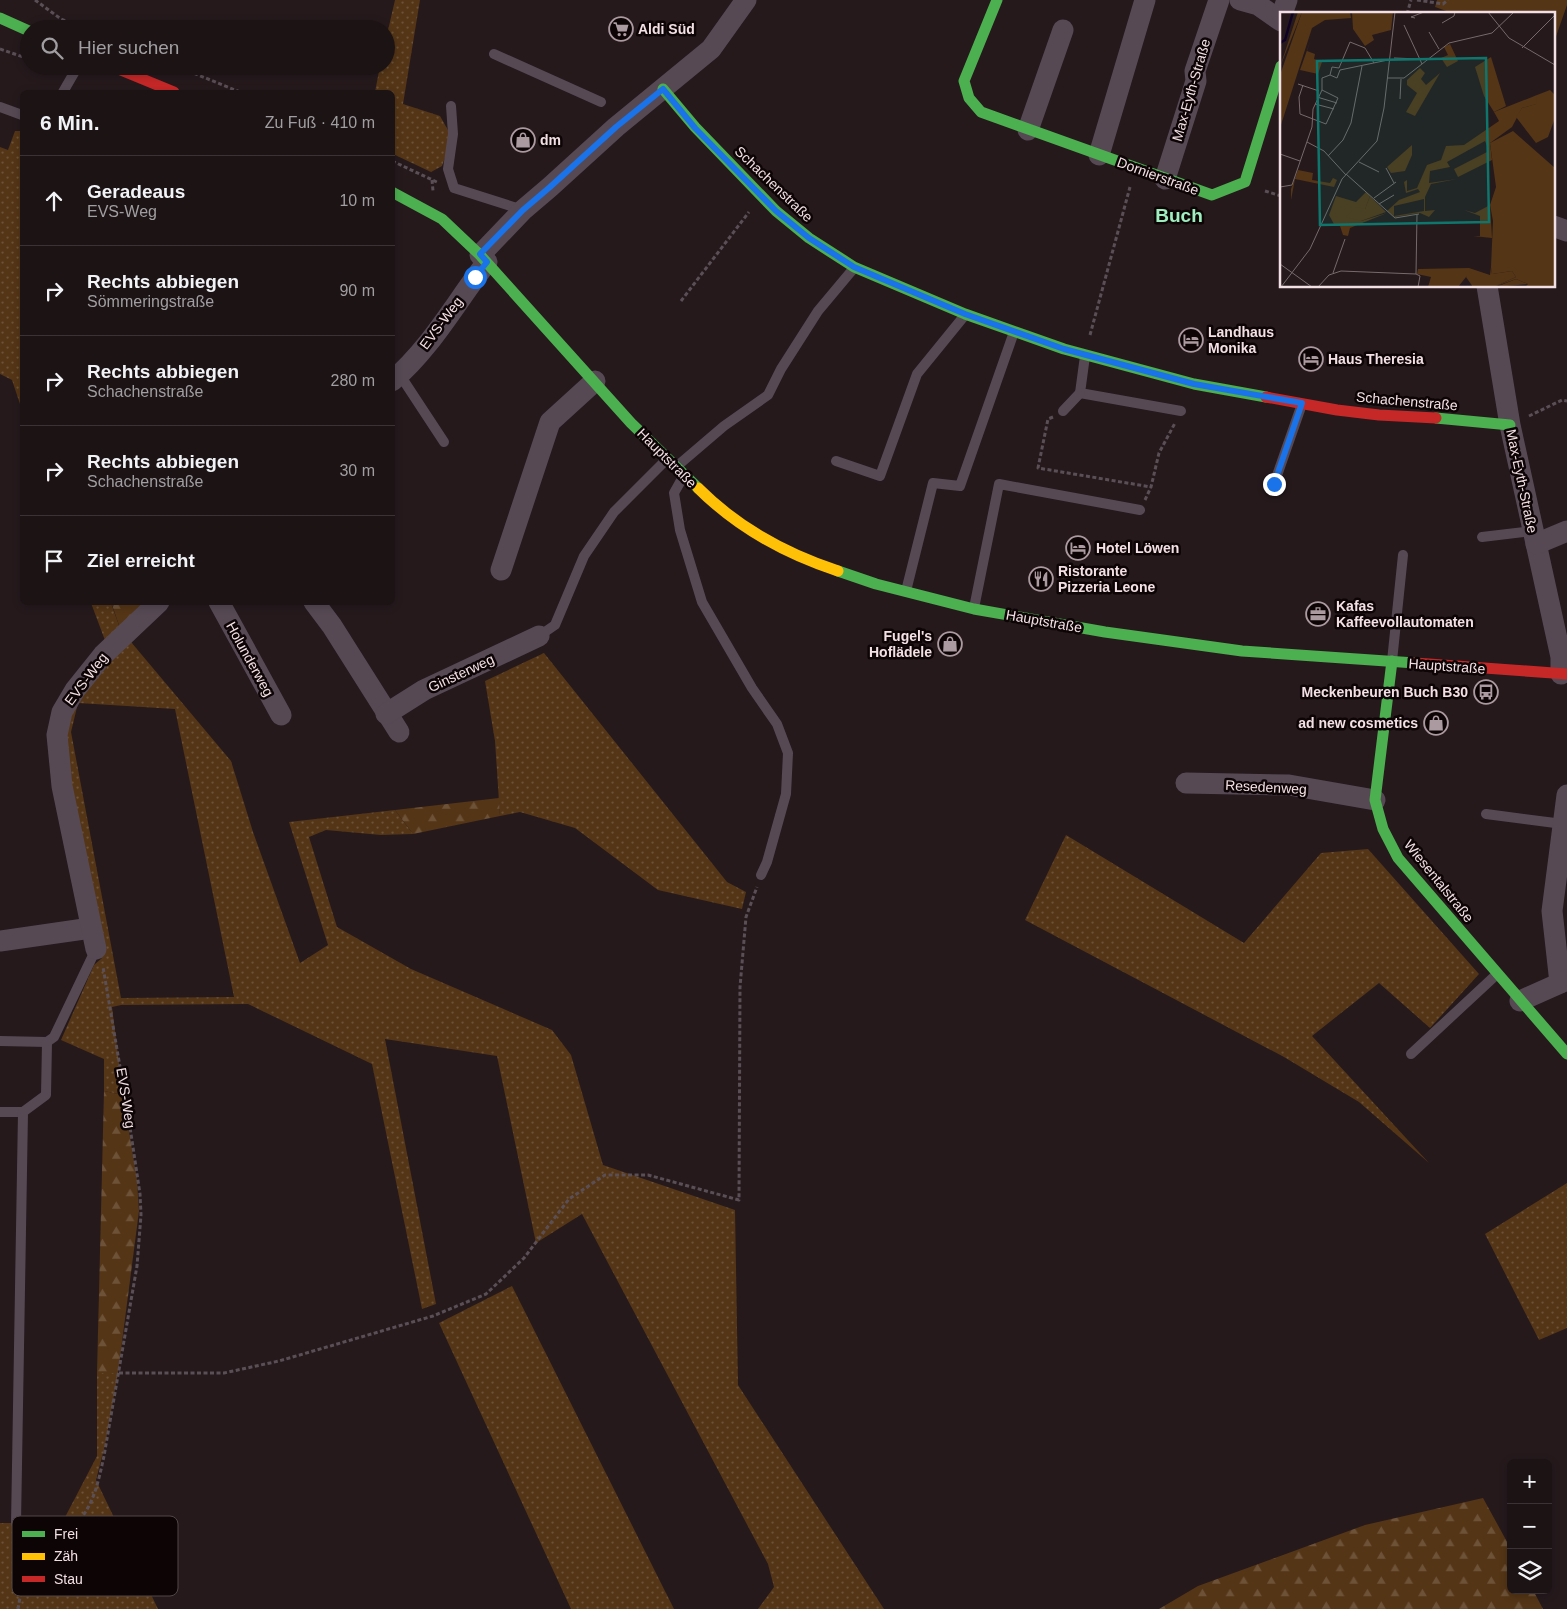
<!DOCTYPE html>
<html lang="de">
<meta charset="utf-8">
<style>
body{margin:0;font-family:Helvetica,sans-serif;background:#292022;color:#f1f3f6}
.controls{position:absolute;right:15px;bottom:15px;display:grid;overflow:hidden;border-radius:8px;box-shadow:0 2px 8px #0003}
.controls button{width:45px;height:45px;display:grid;place-items:center;padding:0;border:0;border-bottom:1px solid #3a3234;background:#1c1315;color:#f1f3f6;font:25px sans-serif}
.stop{position:absolute;width:15px;height:15px;margin:-11px;border:4px solid #1a73e8;border-radius:50%;background:#fff}
.stop.end{background:#1a73e8;border-color:#fff;box-shadow:0 1px 5px #0008}
.list{margin:0;padding:0;list-style:none}
h2{display:flex;justify-content:space-between;align-items:center;height:65px;margin:0;padding:0 20px;font-size:21px}
h2 small{font-size:16px;font-weight:400;color:#a09ea0}
.list li{display:grid;grid-template-columns:32px 1fr auto;gap:15px;align-items:center;box-sizing:border-box;height:90px;padding:0 20px;border-top:1px solid #3a3234}
.list b{display:block;font-size:19px;white-space:nowrap}
.list p{margin:0;font-size:16px;white-space:nowrap;color:#a09ea0}
.list em{font-size:16px;font-style:normal;color:#a09ea0}
.icon{flex:none;width:28px;height:28px;fill:none;stroke:currentColor;stroke-width:2;stroke-linecap:round;stroke-linejoin:round}
.map{position:relative;flex:none;width:1567px;height:1609px;overflow:hidden}
.search{position:absolute;background:#1c1315;box-shadow:0 2px 8px #0003;left:20px;top:20px;width:375px;height:55px;display:flex;align-items:center;gap:12px;box-sizing:border-box;padding:0 18px;border-radius:28px;color:#a09ea0;font-size:19px}
.panel{position:absolute;background:#1c1315;box-shadow:0 2px 8px #0003;left:20px;top:90px;width:375px;height:515px;border-radius:8px}
.map>svg:first-child{display:block}
.grass{fill:url(#grass-dots);fill-rule:evenodd}
.forest{fill:url(#forest-firs)}
.pitch{fill:#543516}
.lines{fill:none;stroke-linecap:round;stroke-linejoin:round}
.path{stroke:#5b4f56;stroke-width:3;stroke-dasharray:4 2.5;stroke-linecap:butt}
.lane{stroke:#564954;stroke-width:10}
.street{stroke:#564954;stroke-width:21}
.fast{stroke:#4caf50;stroke-width:11}
.slow{stroke:#ffc107;stroke-width:11}
.jam{stroke:#c62828;stroke-width:11}
.route{stroke:#1a73e8;stroke-width:6}
.labels{text-anchor:middle;stroke-width:5;stroke-linejoin:round;paint-order:stroke}
.poi-label{font-size:14px;font-weight:bold;fill:#f3e0e5;stroke:#0d0406;text-anchor:start}
.street-label{font-size:14px;fill:#f3e0e5;stroke:#0d0406}
.district-label{font-size:19px;font-weight:bold;fill:#9feec0;stroke:#0d0406}
.inset-river{fill:none;stroke:#100225;stroke-width:2.5}
.inset-road{fill:none;stroke:#77696c;stroke-width:1}
.view{fill:#0f766e;fill-opacity:0.15;stroke:#0f766e;stroke-width:2.5}
.inset-edge{fill:none;stroke:#f3e0e5;stroke-width:2.5}
.key{fill:#0d0406;stroke:#524649;stroke-width:1}
.key-label{font-size:14px;fill:#f3e0e5}
</style>
<div class="map">
<svg width="1567" height="1609" viewBox="0 0 1567 1609">
<defs>
<pattern id="grass-dots" width="8" height="8" patternUnits="userSpaceOnUse" patternTransform="scale(1.25)"><rect width="8" height="8" fill="#543516"/><path d="M2 2h.1M6 6h.1" fill="none" stroke="#6d5238" stroke-width="1.8" stroke-linecap="round"/></pattern>
<pattern id="forest-firs" width="22" height="20" patternUnits="userSpaceOnUse" patternTransform="scale(1.25)"><rect width="22" height="20" fill="#543516"/><path d="M5 1l3.5 6h-7zM16 11l3.5 6h-7z" fill="#6d5238"/></pattern>
</defs>
<rect width="100%" height="100%" fill="#25191c"/>
<g class="grass">
<path d="M395,0H420L403,104L440,116L449,132L447,152L442,166L431,172L393,154L392,92H375L380,66H386V39Z"/>
<path d="M15,131H22V410L12,380L0,374V147L8,150Z"/>
<path d="M91,603H111L121,631L106,643Z"/>
<path d="M131,642L231,761L253,832L300,963L328,945L289,822L395,810L413,834L381,835L326,830L309,837L337,927L411,969L552,1030L571,1055L603,1165L735,1210L738,1385L884,1609H758L774,1587L768,1564L582,1214L536,1243L497,1056L385,1039L436,1304L422,1309L372,1064L248,1004L121,1005L112,1007L123,1095L104,1091V1059L61,1040L94,965L102,958L66,770L67,718L98,670ZM78,703L175,709L234,997L121,998L71,732Z"/>
<path d="M544,653L727,882L746,892L742,909L658,890L575,828L520,812L500,816L495,741L485,681Z"/>
<path d="M1066,835L1244,943L1321,853L1368,849L1479,974L1430,1028L1379,983L1312,1036L1429,1163L1359,1102L1284,1057L1025,920Z"/>
<path d="M1567,1183V1328L1539,1340L1485,1234Z"/>
<path d="M512,1286L674,1609H571L439,1323Z"/>
<path d="M97,1373H118L105,1445L96,1480L158,1609H0V1523H62L97,1456Z"/>
</g>
<g class="forest">
<path d="M111,602L149,603L121,631Z"/>
<path d="M499,798L500,816L413,834L395,810Z"/>
<path d="M104,1091L123,1095L137,1180L139,1211L118,1373H97Z"/>
<path d="M1483,1498L1511,1549V1590H1533L1543,1609H1159L1198,1586L1365,1525Z"/>
</g>
<path class="pitch" d="M1437,0H1567V5L1553,45V14H1455L1435,7Z"/>
<g class="lines">
<g class="path">
<path d="M35,0L61,19L85,29"/>
<path d="M1417,0L1443,4L1448,0"/>
<path d="M1407,14L1411,0"/>
<path d="M0,49L29,59"/>
<path d="M176,66L240,92"/>
<path d="M392,161L439,183"/>
<path d="M432,180L433,191"/>
<path d="M1265,191L1281,196"/>
<path d="M681,301L749,212"/>
<path d="M1090,335L1130,187"/>
<path d="M1529,416L1562,400L1567,401"/>
<path d="M1053,417L1048,419L1038,468L1151,487"/>
<path d="M1145,500L1151,487L1159,453L1175,423"/>
<path d="M119,1373H224L279,1361L433,1316L486,1294L524,1258L569,1199L605,1175H648L739,1200L740,987L746,917L757,887"/>
<path d="M18,1609C19,1603 20,1596 22,1590C36,1559 68,1540 86,1511C96,1495 100,1474 104,1456L137,1266L141,1215L140,1194L128,1114L103,967"/>
</g>
<g class="lane">
<path d="M494,54L601,102"/>
<path d="M63,92L78,66"/>
<path d="M451,106L453,134L448,169L454,188L523,210"/>
<path d="M0,107L22,115"/>
<path d="M1085,356L1080,393L1181,411"/>
<path d="M400,375L444,442"/>
<path d="M1063,411L1080,393"/>
<path d="M836,461L880,476L917,374L965,315"/>
<path d="M676,467L724,426L768,395L781,369L818,311L854,268"/>
<path d="M683,477L674,493L680,530L702,602L752,688L777,724L788,753L786,794L767,862L761,875"/>
<path d="M1274,484L1302,404"/>
<path d="M1482,537L1533,531"/>
<path d="M906,591L933,483L960,486L1014,332"/>
<path d="M974,608L999,484L1140,510"/>
<path d="M539,636L555,625L584,556L614,512L666,460"/>
<path d="M1392,661L1403,555"/>
<path d="M1486,814L1563,824"/>
<path d="M0,1041L47,1042L54,1037L96,949"/>
<path d="M1411,1054L1496,975"/>
<path d="M0,1112H23"/>
<path d="M16,1524L23,1112L46,1095L47,1042"/>
</g>
<g class="street">
<path d="M1240,0L1258,5L1281,21"/>
<path d="M1282,14L1287,0"/>
<path d="M1028,130L1063,30"/>
<path d="M1099,155L1145,0"/>
<path d="M1165,179L1196,81L1195,71L1219,0"/>
<path d="M1553,226L1567,231"/>
<path d="M480,255L523,210L550,187L616,127L711,49L746,0"/>
<path d="M1487,286L1510,425L1561,657V674"/>
<path d="M392,381C431,348 456,302 487,262"/>
<path d="M1536,544L1567,531"/>
<path d="M501,570L550,422L595,381"/>
<path d="M219,602L281,715"/>
<path d="M314,602L332,626L399,732"/>
<path d="M386,714L424,690L539,636"/>
<path d="M1186,783L1289,785L1375,800"/>
<path d="M0,941L91,928"/>
<path d="M96,949L62,786L57,735L62,712L75,690L103,655L159,602"/>
<path d="M1560,983L1552,911L1567,795"/>
<path d="M1520,1001L1567,980"/>
</g>
<g class="fast">
<path d="M997,0L964,81L969,98L981,112L1212,195L1245,182L1281,66"/>
<path d="M0,18L29,31"/>
<path d="M663,89L695,127L776,211L809,238L854,267L965,314L1064,349L1194,384L1266,397"/>
<path d="M392,192L442,219L480,255L631,423L698,488"/>
<path d="M1436,418L1510,425"/>
<path d="M838,571L876,584L974,609L1105,632L1242,651L1415,663"/>
<path d="M1392,661L1375,800L1383,829L1398,858L1567,1054"/>
</g>
<path class="slow" d="M698,488C737,527 786,554 838,571"/>
<g class="jam">
<path d="M111,66L174,92"/>
<path d="M1266,397L1337,410L1379,415L1436,418"/>
<path d="M1415,663L1567,674"/>
</g>
</g>
<g class="lines">
<path class="route" d="M475,277L487,262L480,254L523,210L550,187L616,127L663,89L695,128L776,211L809,238L854,267L965,314L1064,349L1194,384L1302,403L1274,484"/>
</g>
<defs>
<g id="supermarket-ring" transform="scale(1.25)"><circle r="9.5" fill="#0d0406" stroke="#ab9a9f" stroke-width="1.5"/><path d="M-6-5.5h2.5l.6 2H6L4.5 2H-2.5L-4.4-4H-6ZM-1.5 3.2a1.3 1.3 0 1 0 .1 0ZM3 3.2a1.3 1.3 0 1 0 .1 0Z" fill="#ab9a9f"/></g>
<g id="shop-ring" transform="scale(1.25)"><circle r="9.5" fill="#0d0406" stroke="#ab9a9f" stroke-width="1.5"/><path d="M-5-2.5h2.3a2.7 3.5 0 0 1 5.4 0H5L5.5 6h-11ZM-1.5-2.5h3a1.5 2.3 0 0 0-3 0Z" fill="#ab9a9f"/></g>
<g id="hotel-ring" transform="scale(1.25)"><circle r="9.5" fill="#0d0406" stroke="#ab9a9f" stroke-width="1.5"/><path d="M-6-4.5h1.5V1H6V5H4.5V3h-9V5H-6ZM-4 0a1.8 1.8 0 1 1 3.6 0ZM.5 0V-2.5h3Q6-2.5 6 0Z" fill="#ab9a9f"/></g>
<g id="restaurant-ring" transform="scale(1.25)"><circle r="9.5" fill="#0d0406" stroke="#ab9a9f" stroke-width="1.5"/><path d="M-5-6h1v4h1v-4h1v4h1v-4h1v5L-1.5 .5V6h-2V.5L-5-1ZM5-6V6H3V1.5H1.5Q1.5-4 5-6Z" fill="#ab9a9f"/></g>
<g id="office-ring" transform="scale(1.25)"><circle r="9.5" fill="#0d0406" stroke="#ab9a9f" stroke-width="1.5"/><path d="M-6-3h4V-5.5h4V-3h4V5H-6ZM-1-4.5V-3h2v-1.5ZM-6 0V1H6V0Z" fill="#ab9a9f"/></g>
<g id="bus-ring" transform="scale(1.25)"><circle r="9.5" fill="#0d0406" stroke="#ab9a9f" stroke-width="1.5"/><path d="M-5-6H5V4H4V6H2V4H-2V6H-4V4H-5ZM-3.5-4V0h7V-4ZM-3.5 1.2v1.5H-2V1.2ZM2 1.2v1.5H3.5V1.2Z" fill="#ab9a9f"/></g>
</defs>
<g fill-rule="evenodd">
<use href="#supermarket-ring" x="621" y="29"/>
<use href="#shop-ring" x="523" y="140"/>
<use href="#hotel-ring" x="1191" y="340"/>
<use href="#hotel-ring" x="1311" y="359"/>
<use href="#hotel-ring" x="1078" y="548"/>
<use href="#restaurant-ring" x="1041" y="579"/>
<use href="#office-ring" x="1318" y="614"/>
<use href="#shop-ring" x="950" y="644"/>
<use href="#bus-ring" x="1486" y="692"/>
<use href="#shop-ring" x="1436" y="723"/>
</g>
<g class="labels">
<g class="poi-label">
<text x="638" y="34">Aldi Süd</text>
<text x="540" y="145">dm</text>
<text x="1208" y="337">Landhaus<tspan x="1208" dy="16">Monika</tspan></text>
<text x="1328" y="364">Haus Theresia</text>
<text x="1096" y="553">Hotel Löwen</text>
<text x="1058" y="576">Ristorante<tspan x="1058" dy="16">Pizzeria Leone</tspan></text>
<text x="1336" y="611">Kafas<tspan x="1336" dy="16">Kaffeevollautomaten</tspan></text>
<text x="932" y="641" text-anchor="end">Fugel's<tspan x="932" dy="16">Hoflädele</tspan></text>
<text x="1468" y="697" text-anchor="end">Meckenbeuren Buch B30</text>
<text x="1418" y="728" text-anchor="end">ad new cosmetics</text>
</g>
<g class="street-label">
<text transform="translate(1191 90) rotate(-74)" y="5">Max-Eyth-Straße</text>
<text transform="translate(1158 176) rotate(20)" y="5">Dornierstraße</text>
<text transform="translate(774 184) rotate(44)" y="5">Schachenstraße</text>
<text transform="translate(441 323) rotate(-53)" y="5">EVS-Weg</text>
<text transform="translate(1407 401) rotate(5)" y="5">Schachenstraße</text>
<text transform="translate(667 458) rotate(45)" y="5">Hauptstraße</text>
<text transform="translate(1522 481) rotate(78)" y="5">Max-Eyth-Straße</text>
<text transform="translate(1044 621) rotate(10)" y="5">Hauptstraße</text>
<text transform="translate(250 659) rotate(61)" y="5">Holunderweg</text>
<text transform="translate(1447 666) rotate(4)" y="5">Hauptstraße</text>
<text transform="translate(461 673) rotate(-25)" y="5">Ginsterweg</text>
<text transform="translate(86 679) rotate(-53)" y="5">EVS-Weg</text>
<text transform="translate(1266 787) rotate(3)" y="5">Resedenweg</text>
<text transform="translate(1439 881) rotate(51)" y="5">Wiesentalstraße</text>
<text transform="translate(126 1098) rotate(81)" y="5">EVS-Weg</text>
</g>
<g class="district-label">
<text x="1179" y="222">Buch</text>
</g>
</g>
<g transform="translate(1280 12)">
<rect width="275" height="275" fill="#25191c"/>
<path d="M18,0H22L0,55ZM72,0H113L111,18L92,23L94,28L85,34L73,17ZM170,32L178,49L167,55L161,46L168,43L164,35ZM140,56L145,61L141,67L146,73L160,61L135,104L126,100L137,81L127,73V68ZM257,83V92L242,96L232,115L210,131L212,148L178,165L174,157L209,139L205,129L167,150L170,155L150,159L149,171L177,167L151,172L145,185V199L155,198L149,205L140,201L115,205L107,199L119,188L140,180L138,177L126,181L124,170L127,168V179L137,176L147,153L161,148L166,134L184,133L219,109L214,100ZM144,187V199L114,204V194ZM132,133V143L125,159L111,161L107,155ZM18,158L33,161L32,168L50,171L53,166L57,168L54,175L15,167L11,188V177ZM86,180L90,184L81,209L107,201L70,216L68,224L63,223L60,214H55L49,203L56,184L76,190ZM210,193L212,226L193,224H200V204L184,198L195,201ZM211,255L212,262L232,259L236,265L214,275H193L186,265L189,256L210,263ZM236,267L248,272L216,275Z" fill="#543516" fill-rule="evenodd"/>
<path d="M22,0H70L71,6L45,8L32,16L0,116V63ZM211,45L226,94L214,100L204,84L195,55ZM270,78L275,83V106L268,125L256,131L236,105L242,96L256,92L257,83ZM233,119L275,156V275H245L248,272L236,267L214,275L236,265L232,259L212,262L211,255L213,209L210,193L216,175L210,131ZM90,184L106,200L81,209L66,205L76,195L85,197Z" fill="#543516"/>
<path d="M189,256L190,260L178,275H148L151,265L137,262L138,257Z" fill="#543516"/>
<path d="M31,27L27,39L35,42L34,47L42,50L38,62L20,58Z" fill="#543516"/>
<path class="inset-river" d="M0,31L5,28L13,0"/>
<path class="inset-road" d="M208,0L229,26L275,53M135,6L131,5L144,0M162,11L174,4L175,0M124,13L142,52M149,20L159,37M242,36L275,3M114,46L140,47M59,56L70,30L85,36L94,51M60,58L108,48M50,63L57,66L60,58M107,66H124L169,31L212,21L234,0M18,72L39,79M23,73L19,85L20,102L46,112L58,86L42,78M37,85L57,91M120,87L121,67M35,92L54,97M27,130L44,139L66,163M0,142L20,149M48,144L63,128L71,111L82,54M79,150L99,160M106,156L114,171M66,162L115,206L139,202M0,175L12,173L32,115L33,97L42,78V66L50,63L52,55L59,56M94,186L116,170M99,192L114,183M0,252L32,275M53,261L65,227M136,262L137,202M136,262L140,264L138,275M1,275L30,237L62,167L97,129L104,96L115,0M38,275L49,263L61,259L136,262"/>
<path class="view" d="M206,46L209,210L40,213L37,49Z"/>
<rect width="275" height="275" class="inset-edge"/>
</g>
<rect x="12" y="1516" width="166" height="80" rx="8" class="key"/>
<rect x="22" y="1531" width="23" height="6" fill="#4caf50"/>
<rect x="22" y="1553" width="23" height="7" fill="#ffc107"/>
<rect x="22" y="1576" width="23" height="6" fill="#c62828"/>
<g class="key-label">
<text x="54" y="1539">Frei</text>
<text x="54" y="1561">Zäh</text>
<text x="54" y="1584">Stau</text>
</g>
</svg>
<div class="controls">
<button>+</button>
<button>−</button>
<button><svg class="icon" aria-label="layers" viewBox="0 0 24 24"><path d="M12 4l9 5-9 5-9-5zM3 14l9 5 9-5"/></svg></button>
</div>
<div class="stop" style="left:475px;top:277px"></div>
<div class="stop end" style="left:1274px;top:484px"></div>
<div class="search"><svg class="icon" aria-label="search" viewBox="0 0 24 24"><circle cx="10" cy="10" r="6"/><path d="M15 15l6 6"/></svg>Hier suchen</div>
<section class="panel">
<h2>6 Min.<small>Zu Fuß · 410 m</small></h2>
<ul class="list">
<li><svg class="icon" aria-label="ahead" viewBox="0 0 24 24"><path d="M12 20V5M6 11l6-6 6 6"/></svg><div><b>Geradeaus</b><p>EVS-Weg</p></div><em>10 m</em></li>
<li><svg class="icon" aria-label="right" viewBox="0 0 24 24"><path d="M7 20v-9h11M14 6l5 5-5 5"/></svg><div><b>Rechts abbiegen</b><p>Sömmeringstraße</p></div><em>90 m</em></li>
<li><svg class="icon" aria-label="right" viewBox="0 0 24 24"><path d="M7 20v-9h11M14 6l5 5-5 5"/></svg><div><b>Rechts abbiegen</b><p>Schachenstraße</p></div><em>280 m</em></li>
<li><svg class="icon" aria-label="right" viewBox="0 0 24 24"><path d="M7 20v-9h11M14 6l5 5-5 5"/></svg><div><b>Rechts abbiegen</b><p>Schachenstraße</p></div><em>30 m</em></li>
<li><svg class="icon" aria-label="arrive" viewBox="0 0 24 24"><path d="M6 21V4h12l-3 4 3 4H6"/></svg><div><b>Ziel erreicht</b></div></li>
</ul>
</section>
</div>
